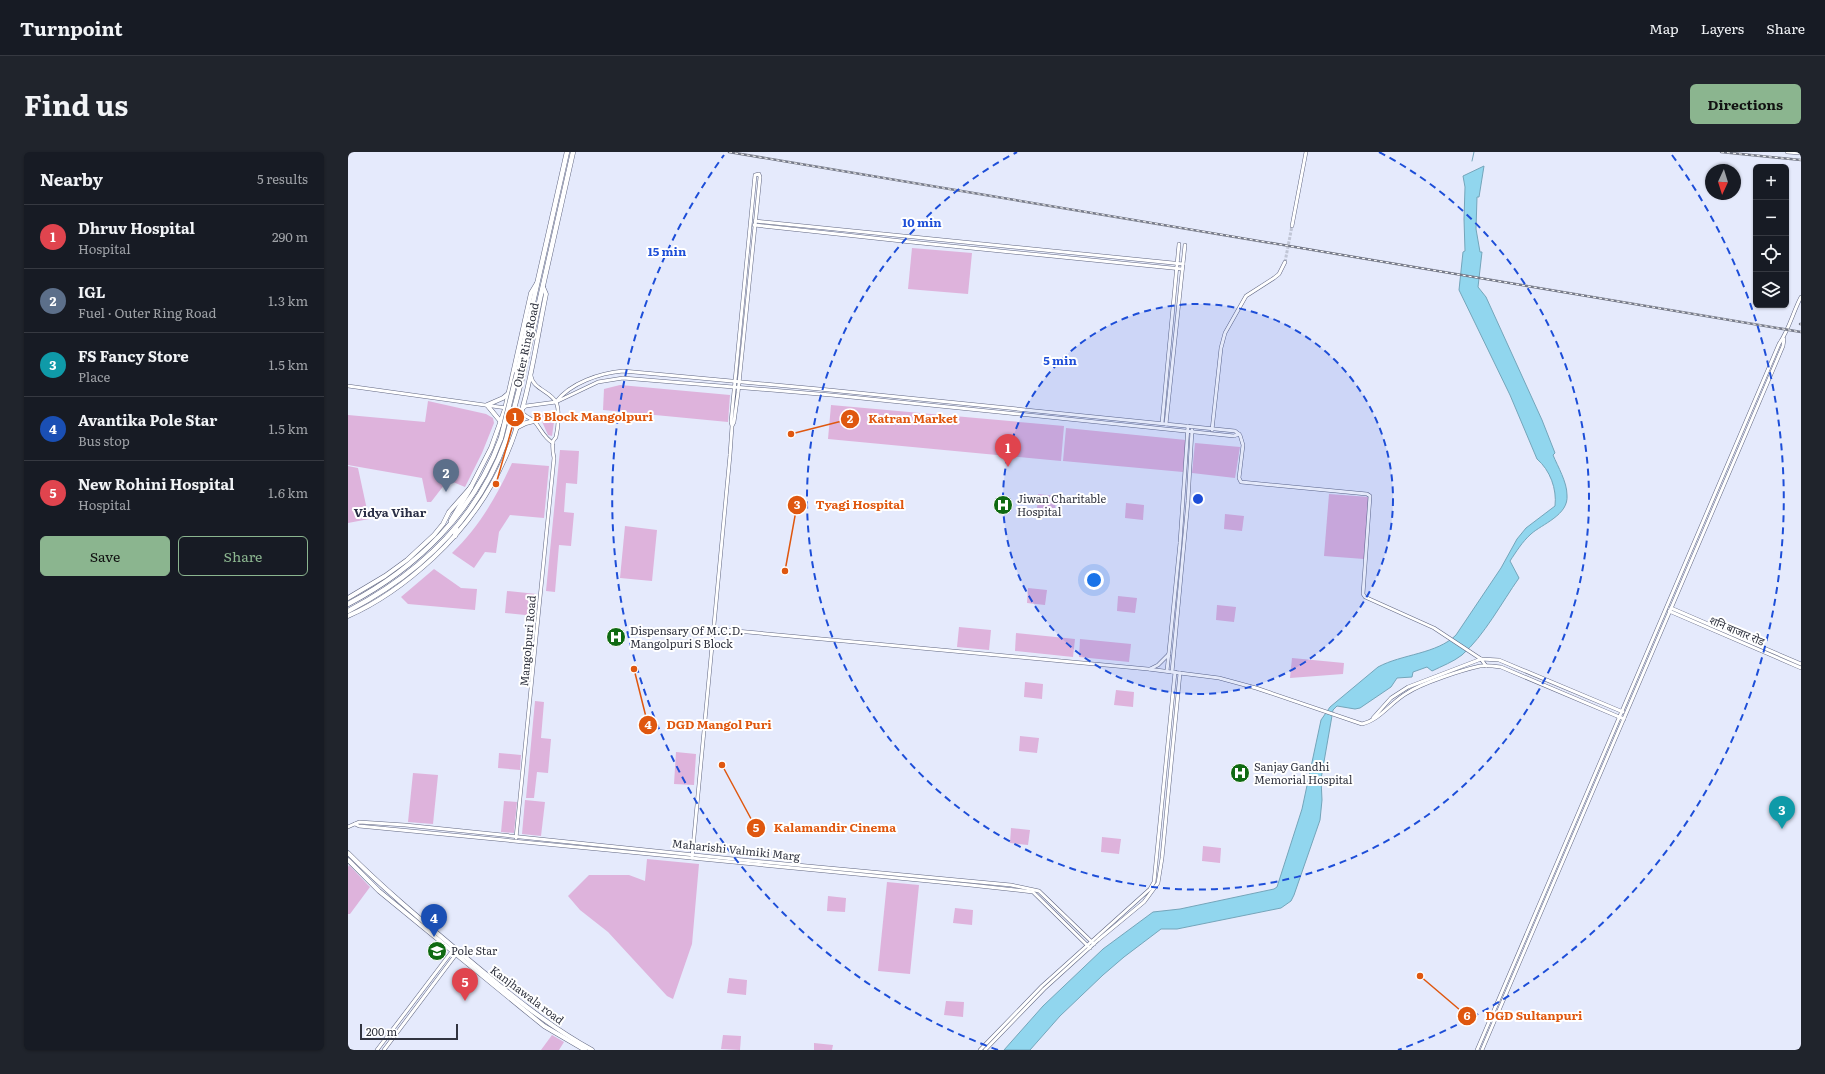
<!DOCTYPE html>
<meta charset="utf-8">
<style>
body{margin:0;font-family:Literata,"Noto Sans Devanagari",serif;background:#20242c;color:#f1f3f6}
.controls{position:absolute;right:12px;top:12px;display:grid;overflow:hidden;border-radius:6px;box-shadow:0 1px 3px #0004}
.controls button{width:36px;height:36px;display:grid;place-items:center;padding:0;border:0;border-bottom:1px solid #363941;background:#171b24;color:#f1f3f6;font:20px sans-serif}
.compass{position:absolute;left:1357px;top:12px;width:36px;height:36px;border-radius:50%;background:#171b24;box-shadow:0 1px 3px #0004;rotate:184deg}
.scale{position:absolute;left:12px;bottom:10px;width:98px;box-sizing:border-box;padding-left:4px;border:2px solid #313440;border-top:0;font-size:11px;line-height:14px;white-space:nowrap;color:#313440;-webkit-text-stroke:3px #fff;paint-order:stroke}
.you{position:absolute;left:746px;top:428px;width:14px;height:14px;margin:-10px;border:3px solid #fff;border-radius:50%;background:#1a73e8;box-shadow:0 0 0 6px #1a73e833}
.badge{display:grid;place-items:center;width:26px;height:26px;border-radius:50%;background:#8bb58f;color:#fff;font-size:13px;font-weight:700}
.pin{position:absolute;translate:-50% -33px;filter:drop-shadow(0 1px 2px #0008)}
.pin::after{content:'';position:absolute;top:21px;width:14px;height:12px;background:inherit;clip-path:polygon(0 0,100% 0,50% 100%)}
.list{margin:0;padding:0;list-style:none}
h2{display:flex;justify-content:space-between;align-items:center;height:52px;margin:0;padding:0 16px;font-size:17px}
h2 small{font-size:13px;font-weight:400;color:#9ea1a6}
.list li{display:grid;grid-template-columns:26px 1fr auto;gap:12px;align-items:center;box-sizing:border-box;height:64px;padding:0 16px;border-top:1px solid #363941}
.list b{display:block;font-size:15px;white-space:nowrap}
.list p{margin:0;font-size:13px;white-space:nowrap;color:#9ea1a6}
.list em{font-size:13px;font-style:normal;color:#9ea1a6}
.actions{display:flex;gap:8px;padding:12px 16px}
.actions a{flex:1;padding:9px 0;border:1px solid #8bb58f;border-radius:6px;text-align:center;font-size:14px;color:#8bb58f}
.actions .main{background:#8bb58f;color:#111}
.icon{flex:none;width:22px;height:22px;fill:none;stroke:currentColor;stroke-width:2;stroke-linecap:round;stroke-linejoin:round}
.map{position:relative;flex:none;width:1453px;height:898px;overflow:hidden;border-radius:6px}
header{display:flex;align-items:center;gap:24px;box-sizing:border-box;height:56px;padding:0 20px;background:#171b24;border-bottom:1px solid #363941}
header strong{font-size:19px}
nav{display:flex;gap:22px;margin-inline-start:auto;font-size:14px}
.intro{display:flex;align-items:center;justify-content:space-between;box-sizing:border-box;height:96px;padding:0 24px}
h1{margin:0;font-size:28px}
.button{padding:10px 18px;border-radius:6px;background:#8bb58f;color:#111;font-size:14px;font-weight:700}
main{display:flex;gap:24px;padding:0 24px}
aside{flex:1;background:#171b24;border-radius:6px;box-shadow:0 1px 3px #0004}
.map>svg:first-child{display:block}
.green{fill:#deb3dc}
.water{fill:#91d6ee;stroke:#74a5ba}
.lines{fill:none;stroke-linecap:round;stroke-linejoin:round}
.stream{stroke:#74a5ba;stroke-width:1}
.minor-tunnel{stroke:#c1c6d6;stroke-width:3;stroke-dasharray:3 1.5;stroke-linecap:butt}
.minor-casing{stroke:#606680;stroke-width:4}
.major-casing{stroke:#606680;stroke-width:5}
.highway-casing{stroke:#606680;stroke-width:5.5}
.minor{stroke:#fff;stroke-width:3}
.major{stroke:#fff;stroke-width:4}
.highway{stroke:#fff;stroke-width:4.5}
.rail-casing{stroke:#767a88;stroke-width:2.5}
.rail{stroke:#fff;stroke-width:1;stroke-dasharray:3;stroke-linecap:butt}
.highway-bridge-casing{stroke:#606680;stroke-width:5.5;stroke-linecap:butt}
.highway-bridge{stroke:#fff;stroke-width:4.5}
.ring{fill:none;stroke:#1d4ed8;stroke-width:2;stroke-dasharray:7 5}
.labels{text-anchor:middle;stroke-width:4;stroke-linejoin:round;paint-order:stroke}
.street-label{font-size:11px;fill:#313440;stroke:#fff}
.poi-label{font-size:11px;fill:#313440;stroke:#fff;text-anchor:start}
.neighbourhood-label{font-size:12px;font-weight:bold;fill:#292e45;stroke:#fff}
.centre{fill:#1d4ed8;stroke:#fff;stroke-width:2}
.ring-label{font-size:12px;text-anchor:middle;font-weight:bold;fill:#1d4ed8;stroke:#fff;stroke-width:4;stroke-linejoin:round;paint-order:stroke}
.leader{fill:none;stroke:#df570f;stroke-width:1.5}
.callout-dot{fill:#df570f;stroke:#fff;stroke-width:1.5}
.mark-label{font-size:12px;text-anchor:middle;font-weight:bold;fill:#fff}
.callout-label{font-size:12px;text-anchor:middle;font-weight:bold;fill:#df570f;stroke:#fff;stroke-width:4;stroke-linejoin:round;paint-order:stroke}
</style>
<header>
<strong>Turnpoint</strong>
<nav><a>Map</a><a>Layers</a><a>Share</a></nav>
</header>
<div class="intro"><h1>Find us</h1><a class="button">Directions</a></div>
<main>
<aside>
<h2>Nearby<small>5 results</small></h2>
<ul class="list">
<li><span class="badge" style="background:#e0444e">1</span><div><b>Dhruv Hospital</b><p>Hospital</p></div><em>290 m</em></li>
<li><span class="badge" style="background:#5c6f8a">2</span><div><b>IGL</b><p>Fuel · Outer Ring Road</p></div><em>1.3 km</em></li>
<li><span class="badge" style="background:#0f9aa8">3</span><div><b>FS Fancy Store</b><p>Place</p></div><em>1.5 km</em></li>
<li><span class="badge" style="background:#1a4fb4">4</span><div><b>Avantika Pole Star</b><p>Bus stop</p></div><em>1.5 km</em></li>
<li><span class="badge" style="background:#e0444e">5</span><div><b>New Rohini Hospital</b><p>Hospital</p></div><em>1.6 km</em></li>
</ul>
<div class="actions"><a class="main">Save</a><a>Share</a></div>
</aside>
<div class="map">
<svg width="1453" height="898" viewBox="0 0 1453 898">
<rect width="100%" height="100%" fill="#e5eafc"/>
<g class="green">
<path d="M564,96L624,101L620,142L560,137Z"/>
<path d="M272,233L382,243L380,270L255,258L256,237Z"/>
<path d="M80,249L138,262L145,266L146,271L134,301L117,335L100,328L83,350H79L74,326L0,313V263L77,270Z"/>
<path d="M483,253L716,274L713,309L480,287Z"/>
<path d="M193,261L207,263L204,284L200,283L192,265Z"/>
<path d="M718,276L838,288L835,320L715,309Z"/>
<path d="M847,291L892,295L887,326L844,321Z"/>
<path d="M212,298L231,299L229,332L218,331L216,360L226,361L223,394L211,393L207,440L198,439Z"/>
<path d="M164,311L201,314L196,366L162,363L151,380L148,401L137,400L126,416L104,401C131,375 149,344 164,311Z"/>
<path d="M0,314L10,316L21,367L0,371Z"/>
<path d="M690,342L708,344L707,359L689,357Z"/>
<path d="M981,342L1021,345L1016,407L976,404Z"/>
<path d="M778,351L796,353L795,368L777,366Z"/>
<path d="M877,362L896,364L894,379L876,377Z"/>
<path d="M277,374L309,378L304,429L272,426Z"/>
<path d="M86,417L113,436L129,437L127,458L60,452L53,445Z"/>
<path d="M680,436L699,438L697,453L679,451Z"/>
<path d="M159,439L189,442L187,464L157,461Z"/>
<path d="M770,444L789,446L787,461L769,459Z"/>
<path d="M869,453L888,455L886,470L868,468Z"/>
<path d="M611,475L643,478L641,498L609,495Z"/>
<path d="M668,481L727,487L725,505L667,499Z"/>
<path d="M732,487L783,492L781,510L731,505Z"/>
<path d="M944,506L996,511L995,522L942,526Z"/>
<path d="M677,530L695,532L694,547L676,545Z"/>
<path d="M768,538L786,540L785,555L766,553Z"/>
<path d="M187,549L196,550L193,586L203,587L200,621L189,620L186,646H178Z"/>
<path d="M672,584L691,586L689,601L671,599Z"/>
<path d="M328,600L348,602L346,633L326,632Z"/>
<path d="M151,601L173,603L172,618L150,616Z"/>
<path d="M65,621L90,623L85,672L60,670Z"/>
<path d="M177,648L197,650L193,684L174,682Z"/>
<path d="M156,649L169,650L166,681L153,680Z"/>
<path d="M663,676L682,678L680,693L662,691Z"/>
<path d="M754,685L773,687L771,702L753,700Z"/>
<path d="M855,694L873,696L872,711L854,709Z"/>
<path d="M299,707L351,712L344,792L325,847L319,844L260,780L232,758L220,744L241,723H281L297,729Z"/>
<path d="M1,713L22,735L2,762H0V715Z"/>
<path d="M539,730L571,733L562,822L530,819Z"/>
<path d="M480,744L498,746L497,760L479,759Z"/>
<path d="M607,756L625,758L624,773L605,771Z"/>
<path d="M381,826L399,828L398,843L379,841Z"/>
<path d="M598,849L616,850L615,865L596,863Z"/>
<path d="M204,883L216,890L211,898H193Z"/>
<path d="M375,883L393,884L392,898L373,897Z"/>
<path d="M466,891L485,893L484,898H466Z"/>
</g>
<path class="water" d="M1136,14L1131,45H1129L1128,77L1132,100H1134L1130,135L1138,145L1194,268L1207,301L1205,303C1210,315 1219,330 1219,343C1221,363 1194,372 1183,382C1174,390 1168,400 1162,409L1171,426C1154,450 1136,484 1114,503C1105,510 1094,514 1084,519L1079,515L1065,520L1064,525L1049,526L1043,535L1012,556L1007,557L989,554L985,558L973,627L974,648L972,668L946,743L943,749L933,756L829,777H813L776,805L755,823L712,864L682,898H656L695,854L755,797L805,760L832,757L926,737L929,735L954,657L973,568L982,555L1030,515C1054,502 1089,502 1108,483L1153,416L1169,387L1178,376L1207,354C1209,337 1202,318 1189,307L1162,243L1111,138L1115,100L1117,99L1116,67L1117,35L1115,24Z"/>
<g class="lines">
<path class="stream" d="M1124,9L1126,0"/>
<path class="minor-tunnel" d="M937,110L944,74"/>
<g class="minor-casing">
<g id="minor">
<path d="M1439,0L1453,1"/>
<path d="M407,69L835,112"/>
<path d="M406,73L563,90L834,117"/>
<path d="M944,74L958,0"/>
<path d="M0,234L173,258"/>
<path d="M208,250C222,231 252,221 275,219L471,237L887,279L892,283L895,293L891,326L893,330L1019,342L1022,344L1015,442L1017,445L1086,476L1133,507L1138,514"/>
<path d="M174,257L178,254L208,250L250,230L275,226L483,243L886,284L891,282"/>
<path d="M174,260C177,265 183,266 187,270C193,277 196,286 205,291"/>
<path d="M814,271L831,92"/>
<path d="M818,272L837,93"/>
<path d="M864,278L873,196L877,181L898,144L926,126L931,122L937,110"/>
<path d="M1323,456L1453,512"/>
<path d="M1321,459L1453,516"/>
<path d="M366,477L800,517L871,526L908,536L1014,572C1032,568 1043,550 1059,541C1074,531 1114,518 1132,514C1139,513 1146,514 1153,515L1276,567"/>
<path d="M802,517L810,513L821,502"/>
<path d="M819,519L832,391L840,274"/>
<path d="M824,520L840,349L844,278"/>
<path d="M1025,566L1043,546L1060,535L1133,507L1151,508L1275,560"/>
<path d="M7,672L11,674L622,733L685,740L742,796"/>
<path d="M0,675L11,670L57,673L405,709L663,733L691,739L746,792"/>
<path d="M168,686L206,306C205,301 204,295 205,290C205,288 207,287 208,285C210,276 212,258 208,250C202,239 185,237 183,224"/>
<path d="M344,706L382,303L384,274L383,270L407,23L411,22L412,25L390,241L386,270L384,274"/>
<path d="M29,898L105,798"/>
<path d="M36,898L109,801"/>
<path d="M632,898L694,834L802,737L806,730L827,520"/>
<path d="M637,898L696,837L750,788L796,750L810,731L814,706L832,521"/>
<path d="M1129,898L1431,192C1441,178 1445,160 1453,145"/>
<path d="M1134,898L1399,279L1435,194L1436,187"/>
</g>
</g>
<g class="major-casing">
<g id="major">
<path d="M153,270L139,253L155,246L161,241"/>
<path d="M168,276L178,271L186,269"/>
<path d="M0,446L37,424L59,408L86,383L95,372L101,360L123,335L143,296L157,257L183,141L189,131"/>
<path d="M0,464C32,450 59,430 85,406C115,378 140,345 157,306C180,255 187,196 198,142L195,135"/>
<path d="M0,701C35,736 72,767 109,798C152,834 195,871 244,898"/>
<path d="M0,708L31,739L175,857L196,874L237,898"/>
</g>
</g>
<g class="highway-casing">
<g id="highway">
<path d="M169,221L219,0"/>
<path d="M175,222L225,0"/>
<path d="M103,369L123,335"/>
<path d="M107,384L108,376"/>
<path d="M0,452C69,416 126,360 153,286"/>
<path d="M0,459C73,421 130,366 158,288"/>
</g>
</g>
<use href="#minor" class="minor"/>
<use href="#major" class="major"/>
<use href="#highway" class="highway"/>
<g class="rail-casing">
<g id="rail">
<path d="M381,0L1453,180"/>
<path d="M1373,0L1453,8"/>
<path d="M1452,172H1453"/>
</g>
</g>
<use href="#rail" class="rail"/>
<g class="highway-bridge-casing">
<g id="highway-bridge">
<path d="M153,286L169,221"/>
<path d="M158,288L175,222"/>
</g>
</g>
<use href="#highway-bridge" class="highway-bridge"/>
</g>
<circle cx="850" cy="347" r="195" fill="#1d4ed8" fill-opacity=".12"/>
<g class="ring">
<circle cx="850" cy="347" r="195"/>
<path d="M1031 0A391 391 0 1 1 669 0"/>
<path d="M650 898A586 586 0 0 1 376 3M1324 3A586 586 0 0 1 1050 898"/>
</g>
<defs>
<g id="hospital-disc" transform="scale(1)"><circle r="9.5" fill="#0f6a12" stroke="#fff"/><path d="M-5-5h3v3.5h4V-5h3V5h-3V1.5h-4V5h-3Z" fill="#fff"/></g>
<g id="school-disc" transform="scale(1)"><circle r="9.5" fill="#0f6a12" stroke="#fff"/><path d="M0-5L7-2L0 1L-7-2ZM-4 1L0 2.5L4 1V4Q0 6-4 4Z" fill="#fff"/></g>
</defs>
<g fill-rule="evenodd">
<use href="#hospital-disc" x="655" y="353"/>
<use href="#hospital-disc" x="268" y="485"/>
<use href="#hospital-disc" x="892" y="621"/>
<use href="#school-disc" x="89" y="799"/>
</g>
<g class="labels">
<g class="street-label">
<text transform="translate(178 193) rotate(-78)" y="4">Outer Ring Road</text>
<text transform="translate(1389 479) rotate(23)" y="4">शनि बाजार रोड</text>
<text transform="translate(180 489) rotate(-85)" y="4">Mangolpuri Road</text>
<text transform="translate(388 698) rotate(6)" y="4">Maharishi Valmiki Marg</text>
<text transform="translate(179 843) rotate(37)" y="4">Kanjhawala road</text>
</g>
<g class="poi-label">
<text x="669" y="351">Jiwan Charitable<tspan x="669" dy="13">Hospital</tspan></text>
<text x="282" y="483">Dispensary Of M.C.D.<tspan x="282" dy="13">Mangolpuri S Block</tspan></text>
<text x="906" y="619">Sanjay Gandhi<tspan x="906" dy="13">Memorial Hospital</tspan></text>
<text x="103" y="803">Pole Star</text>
</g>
<g class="neighbourhood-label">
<text x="42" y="365">Vidya Vihar</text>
</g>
</g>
<circle cx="850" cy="347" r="6" class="centre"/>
<g class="ring-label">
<text x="574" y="75">10 min</text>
<text x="319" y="104">15 min</text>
<text x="712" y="213">5 min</text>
</g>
<path class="leader" d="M148 332L167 265M443 282L502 267M437 419L449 353M286 517L300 573M374 613L408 676M1072 824L1119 864"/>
<g class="callout-dot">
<circle cx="148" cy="332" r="4"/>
<circle cx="443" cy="282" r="4"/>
<circle cx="437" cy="419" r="4"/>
<circle cx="286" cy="517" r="4"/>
<circle cx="374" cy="613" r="4"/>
<circle cx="1072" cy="824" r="4"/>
<circle cx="167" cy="265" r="10"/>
<circle cx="502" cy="267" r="10"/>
<circle cx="449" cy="353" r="10"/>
<circle cx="300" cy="573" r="10"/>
<circle cx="408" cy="676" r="10"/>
<circle cx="1119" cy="864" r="10"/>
</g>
<g class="mark-label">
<text x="167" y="269">1</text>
<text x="502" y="271">2</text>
<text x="449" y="357">3</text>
<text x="300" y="577">4</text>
<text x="408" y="680">5</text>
<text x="1119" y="868">6</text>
</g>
<g class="callout-label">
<text x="245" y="269">B Block Mangolpuri</text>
<text x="565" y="271">Katran Market</text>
<text x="512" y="357">Tyagi Hospital</text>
<text x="371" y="577">DGD Mangol Puri</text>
<text x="487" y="680">Kalamandir Cinema</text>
<text x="1186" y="868">DGD Sultanpuri</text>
</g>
</svg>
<div class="controls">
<button>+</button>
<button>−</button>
<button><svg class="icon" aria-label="locate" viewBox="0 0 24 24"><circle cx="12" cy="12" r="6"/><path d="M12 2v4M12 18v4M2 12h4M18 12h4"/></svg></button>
<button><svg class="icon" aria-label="layers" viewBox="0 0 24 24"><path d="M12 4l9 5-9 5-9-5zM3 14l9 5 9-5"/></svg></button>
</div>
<svg class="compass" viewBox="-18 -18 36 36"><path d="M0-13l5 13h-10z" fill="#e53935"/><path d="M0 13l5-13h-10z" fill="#9ea1a6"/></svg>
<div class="scale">200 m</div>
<div class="you"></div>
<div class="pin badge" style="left:660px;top:315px;background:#e0444e">1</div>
<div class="pin badge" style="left:98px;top:340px;background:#5c6f8a">2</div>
<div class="pin badge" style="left:1434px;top:677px;background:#0f9aa8">3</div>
<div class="pin badge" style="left:86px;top:785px;background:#1a4fb4">4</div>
<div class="pin badge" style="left:117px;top:849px;background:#e0444e">5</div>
</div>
</main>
